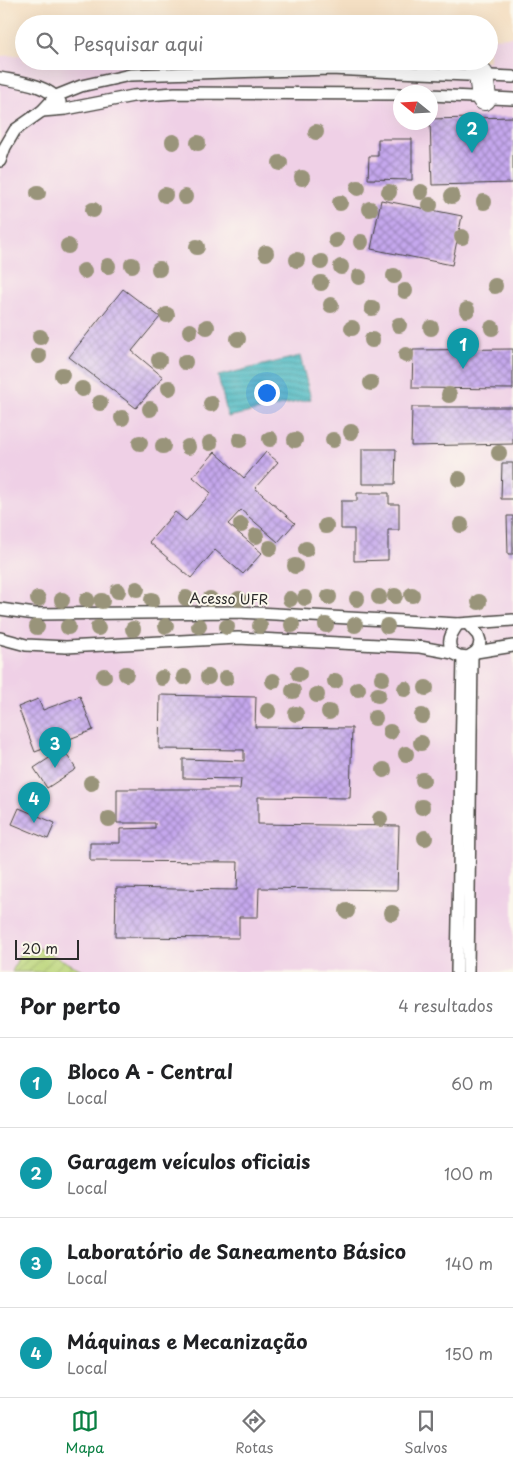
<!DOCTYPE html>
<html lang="pt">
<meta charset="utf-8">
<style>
body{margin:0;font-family:"Playpen Sans",sans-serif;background:#f6f6f6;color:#202124}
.compass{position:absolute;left:393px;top:85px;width:45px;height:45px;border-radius:50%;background:#fff;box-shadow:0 5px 20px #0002;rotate:288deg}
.scale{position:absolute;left:15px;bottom:12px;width:64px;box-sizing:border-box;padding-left:5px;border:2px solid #2b2b2b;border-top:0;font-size:14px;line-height:18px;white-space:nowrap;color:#2b2b2b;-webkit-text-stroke:4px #fbf7ec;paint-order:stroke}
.you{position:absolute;left:266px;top:392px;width:18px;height:18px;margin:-12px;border:4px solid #fff;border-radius:50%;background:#1a73e8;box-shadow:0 0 0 8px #1a73e833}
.badge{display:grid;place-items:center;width:32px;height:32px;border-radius:50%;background:#0b8043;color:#fff;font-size:16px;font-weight:700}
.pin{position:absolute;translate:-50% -41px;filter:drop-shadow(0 1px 2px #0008)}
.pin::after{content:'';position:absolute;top:26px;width:18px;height:15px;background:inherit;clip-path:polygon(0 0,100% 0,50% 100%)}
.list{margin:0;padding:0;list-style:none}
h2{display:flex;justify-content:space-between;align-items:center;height:65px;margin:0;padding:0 20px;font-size:21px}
h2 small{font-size:16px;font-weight:400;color:#757577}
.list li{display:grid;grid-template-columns:32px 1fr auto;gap:15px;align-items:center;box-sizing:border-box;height:90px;padding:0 20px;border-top:1px solid #e0e0e0}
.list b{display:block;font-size:19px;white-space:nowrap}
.list p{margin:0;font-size:16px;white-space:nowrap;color:#757577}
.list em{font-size:16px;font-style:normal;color:#757577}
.icon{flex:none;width:28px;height:28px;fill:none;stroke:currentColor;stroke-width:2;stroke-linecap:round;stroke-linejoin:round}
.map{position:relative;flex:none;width:513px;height:972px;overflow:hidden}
.search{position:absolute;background:#fff;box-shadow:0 5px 20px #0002;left:15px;right:15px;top:15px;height:55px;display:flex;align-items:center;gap:12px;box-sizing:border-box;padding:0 18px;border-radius:28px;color:#757577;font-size:19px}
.sheet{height:425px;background:#fff}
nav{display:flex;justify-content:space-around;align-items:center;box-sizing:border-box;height:70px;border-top:1px solid #e0e0e0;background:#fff;font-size:14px;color:#757577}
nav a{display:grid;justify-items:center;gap:2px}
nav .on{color:#0b8043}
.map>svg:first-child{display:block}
.built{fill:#efd0e6;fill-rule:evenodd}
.garden{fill:url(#garden-furrows);stroke:#738052}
.water{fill:url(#water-rules);stroke:#3a7176}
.building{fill:url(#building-cross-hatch)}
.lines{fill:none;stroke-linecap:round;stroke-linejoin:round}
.service-casing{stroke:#494642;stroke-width:14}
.minor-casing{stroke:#494642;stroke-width:26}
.service{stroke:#fff;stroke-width:11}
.minor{stroke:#fff;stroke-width:24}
.tree{fill:#99947a}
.labels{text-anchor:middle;stroke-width:4;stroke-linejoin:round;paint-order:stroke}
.street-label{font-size:14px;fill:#2b2b2b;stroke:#fbf7ec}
</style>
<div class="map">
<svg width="513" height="972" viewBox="0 0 513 972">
<defs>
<pattern id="garden-furrows" width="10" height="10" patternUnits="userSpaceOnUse" patternTransform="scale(1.25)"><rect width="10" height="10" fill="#bbd57a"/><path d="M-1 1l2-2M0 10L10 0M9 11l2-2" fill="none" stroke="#a1b76a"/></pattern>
<pattern id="water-rules" width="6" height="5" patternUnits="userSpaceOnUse" patternTransform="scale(1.25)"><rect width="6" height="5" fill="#48b7c1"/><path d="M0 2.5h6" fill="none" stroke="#3c959d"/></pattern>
<pattern id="building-cross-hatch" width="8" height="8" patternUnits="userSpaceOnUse" patternTransform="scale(1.25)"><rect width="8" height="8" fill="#c5a7ed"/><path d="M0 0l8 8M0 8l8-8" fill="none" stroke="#a088c0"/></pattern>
</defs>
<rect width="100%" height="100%" fill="#fbf7ec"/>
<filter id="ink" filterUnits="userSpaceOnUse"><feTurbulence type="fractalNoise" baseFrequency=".02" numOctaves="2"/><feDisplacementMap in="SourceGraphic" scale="10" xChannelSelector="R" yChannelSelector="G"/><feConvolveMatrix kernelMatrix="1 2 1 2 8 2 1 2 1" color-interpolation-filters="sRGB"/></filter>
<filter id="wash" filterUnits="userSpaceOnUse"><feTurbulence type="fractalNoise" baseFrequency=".0096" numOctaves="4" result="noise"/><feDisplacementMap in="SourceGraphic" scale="20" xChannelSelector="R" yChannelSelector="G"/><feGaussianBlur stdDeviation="1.12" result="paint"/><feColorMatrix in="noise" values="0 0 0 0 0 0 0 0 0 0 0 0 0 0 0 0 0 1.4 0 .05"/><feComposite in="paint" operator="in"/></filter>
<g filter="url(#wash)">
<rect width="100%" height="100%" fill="#f4dfc3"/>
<path class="built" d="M513,37V972H0V56L24,55V61H489V38ZM400,92H430V122H400Z"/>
<path class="garden" d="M25,941L86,972H12Z"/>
<path class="water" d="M300,356L311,399L228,417L218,376Z"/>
<g id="blocks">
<g class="building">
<path d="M513,117V183L432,185L430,119Z"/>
<path d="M378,139H412V180L368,179L369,156H378Z"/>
<path d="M381,200L462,216L452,265L371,249Z"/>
<path d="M123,289L160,317L132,351L163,377L136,408L69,357Z"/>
<path d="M513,349V389L412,388L413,350Z"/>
<path d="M412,407H513V444L411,446Z"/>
<path d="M362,449H396L395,484H362Z"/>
<path d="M215,452L244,478L266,452L278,462L255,488L295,523L278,542L241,510L228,524L262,553L243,574L215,550L191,578L149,542L175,512L186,521L211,493L193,477Z"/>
<path d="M502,463H513V499H501Z"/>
<path d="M357,493H389V504H399V530H388V560L354,561V529H341V501H357Z"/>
<path d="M507,516H513V554H508Z"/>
<path d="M160,695L256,697L255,727L352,728L350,798L258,797V824L399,826L397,890L259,888L258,917H239V938L115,937L116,888L237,890L238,862L90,861V843H120V829L155,828V823H117V789H240L241,779L183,778V759L244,761V750L159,749Z"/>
<path d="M80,696L93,730L35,752L18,707L38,699L43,710Z"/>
<path d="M63,749L76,769L47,788L34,768Z"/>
<path d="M19,808L55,823L48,839L12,824Z"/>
</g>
</g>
</g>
<g filter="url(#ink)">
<use href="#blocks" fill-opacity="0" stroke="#494642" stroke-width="1"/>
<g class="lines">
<g class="service-casing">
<g id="service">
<path d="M0,78C20,82 47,84 60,102"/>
<path d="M430,95L513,99"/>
<path d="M42,111L66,109L133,96L175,93L400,94"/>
<path d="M0,161L5,147L15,130L42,111L56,96L81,86L130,75L330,69L513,77"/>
<path d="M0,609L35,614L238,612L458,624L513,620"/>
<path d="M0,638L26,645L66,647L238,638L420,647L453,653L459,656L468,657L476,652L479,647L480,641L478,635L468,624"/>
<path d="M476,652L513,646"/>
<path d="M453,653C446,642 451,634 458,624"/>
<path d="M457,972L463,657"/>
<path d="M468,972L472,655"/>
</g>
</g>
<g class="minor-casing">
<path id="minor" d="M481,75L484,98"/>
</g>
<use href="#service" class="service"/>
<use href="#minor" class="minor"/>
</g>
<g class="tree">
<circle cx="316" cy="132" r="8"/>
<circle cx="173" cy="142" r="8"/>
<circle cx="198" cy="143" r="8"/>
<circle cx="280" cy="163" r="8"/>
<circle cx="302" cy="178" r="8"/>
<circle cx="358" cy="188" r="8"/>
<circle cx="389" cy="192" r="8"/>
<circle cx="421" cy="192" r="8"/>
<circle cx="38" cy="193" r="8"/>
<circle cx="165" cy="195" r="8"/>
<circle cx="452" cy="196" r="8"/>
<circle cx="185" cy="197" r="8"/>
<circle cx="484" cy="202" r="8"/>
<circle cx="340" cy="203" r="8"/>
<circle cx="430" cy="205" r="8"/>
<circle cx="370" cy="209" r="8"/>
<circle cx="93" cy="210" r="8"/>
<circle cx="462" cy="237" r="8"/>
<circle cx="336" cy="240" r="8"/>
<circle cx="361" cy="242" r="8"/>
<circle cx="68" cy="246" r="8"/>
<circle cx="197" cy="247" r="8"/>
<circle cx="266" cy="253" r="8"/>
<circle cx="297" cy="260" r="8"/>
<circle cx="321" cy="262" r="8"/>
<circle cx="132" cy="265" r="8"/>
<circle cx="108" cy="266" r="8"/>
<circle cx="341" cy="267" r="8"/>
<circle cx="159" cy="269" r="8"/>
<circle cx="84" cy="271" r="8"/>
<circle cx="394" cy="276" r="8"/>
<circle cx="359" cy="277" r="8"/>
<circle cx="321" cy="283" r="8"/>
<circle cx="495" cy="286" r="8"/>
<circle cx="405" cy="291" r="8"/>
<circle cx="331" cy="305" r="8"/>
<circle cx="372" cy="308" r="8"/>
<circle cx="467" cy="310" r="8"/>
<circle cx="167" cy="315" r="8"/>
<circle cx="399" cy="325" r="8"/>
<circle cx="207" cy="327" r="8"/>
<circle cx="352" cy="328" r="8"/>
<circle cx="431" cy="328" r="8"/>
<circle cx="492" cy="328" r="8"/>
<circle cx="190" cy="331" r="8"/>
<circle cx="40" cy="337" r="8"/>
<circle cx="238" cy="339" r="8"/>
<circle cx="372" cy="340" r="8"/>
<circle cx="406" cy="355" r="8"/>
<circle cx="39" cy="356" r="8"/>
<circle cx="159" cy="360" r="8"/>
<circle cx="185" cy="362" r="8"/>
<circle cx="62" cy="375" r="8"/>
<circle cx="371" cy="383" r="8"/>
<circle cx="169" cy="388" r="8"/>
<circle cx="82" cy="389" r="8"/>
<circle cx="449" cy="395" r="8"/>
<circle cx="100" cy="403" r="8"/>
<circle cx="211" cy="404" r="8"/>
<circle cx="150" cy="409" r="8"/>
<circle cx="122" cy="418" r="8"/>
<circle cx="351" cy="432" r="8"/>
<circle cx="270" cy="439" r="8"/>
<circle cx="240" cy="440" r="8"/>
<circle cx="295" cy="440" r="8"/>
<circle cx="333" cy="440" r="8"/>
<circle cx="140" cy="443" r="8"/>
<circle cx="210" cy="443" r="8"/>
<circle cx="163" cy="446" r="8"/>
<circle cx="188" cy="447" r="8"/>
<circle cx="499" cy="453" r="8"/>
<circle cx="459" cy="479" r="8"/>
<circle cx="241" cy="525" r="8"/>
<circle cx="461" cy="525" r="8"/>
<circle cx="326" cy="526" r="8"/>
<circle cx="256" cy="536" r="8"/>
<circle cx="270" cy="548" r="8"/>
<circle cx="306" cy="549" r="8"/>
<circle cx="295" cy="566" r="8"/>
<circle cx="137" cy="589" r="8"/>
<circle cx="118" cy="591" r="8"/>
<circle cx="412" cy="595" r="8"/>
<circle cx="395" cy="596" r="8"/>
<circle cx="329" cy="597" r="8"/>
<circle cx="379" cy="597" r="8"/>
<circle cx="186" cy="598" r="8"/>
<circle cx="305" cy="598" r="8"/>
<circle cx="38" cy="599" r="8"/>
<circle cx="210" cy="599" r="8"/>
<circle cx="239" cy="599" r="8"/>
<circle cx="290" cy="599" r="8"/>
<circle cx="357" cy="599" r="8"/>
<circle cx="62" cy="600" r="8"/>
<circle cx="87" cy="600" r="8"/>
<circle cx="152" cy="600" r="8"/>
<circle cx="102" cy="601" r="8"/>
<circle cx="479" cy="602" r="8"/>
<circle cx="292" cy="625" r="8"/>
<circle cx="326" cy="625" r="8"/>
<circle cx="355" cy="625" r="8"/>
<circle cx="166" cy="626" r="8"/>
<circle cx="199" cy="626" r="8"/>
<circle cx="260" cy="626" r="8"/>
<circle cx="387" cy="626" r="8"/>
<circle cx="37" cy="627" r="8"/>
<circle cx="68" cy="627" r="8"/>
<circle cx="227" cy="627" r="8"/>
<circle cx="98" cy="628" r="8"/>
<circle cx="133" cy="629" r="8"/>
<circle cx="126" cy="674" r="8"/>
<circle cx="299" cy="674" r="8"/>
<circle cx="104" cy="676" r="8"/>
<circle cx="184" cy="677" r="8"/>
<circle cx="208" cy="677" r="8"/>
<circle cx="162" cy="678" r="8"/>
<circle cx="226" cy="678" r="8"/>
<circle cx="382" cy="678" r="8"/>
<circle cx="273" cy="681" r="8"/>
<circle cx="335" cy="681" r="8"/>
<circle cx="426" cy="688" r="8"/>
<circle cx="358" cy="689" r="8"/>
<circle cx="405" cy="689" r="8"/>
<circle cx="293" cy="691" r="8"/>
<circle cx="317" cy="695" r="8"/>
<circle cx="378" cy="695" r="8"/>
<circle cx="268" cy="711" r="8"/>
<circle cx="329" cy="712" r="8"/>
<circle cx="296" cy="714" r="8"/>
<circle cx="422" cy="716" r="8"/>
<circle cx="375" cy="718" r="8"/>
<circle cx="390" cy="732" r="8"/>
<circle cx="421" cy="743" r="8"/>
<circle cx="406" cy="754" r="8"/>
<circle cx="384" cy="770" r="8"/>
<circle cx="423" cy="780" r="8"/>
<circle cx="91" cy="783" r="8"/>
<circle cx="422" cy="807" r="8"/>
<circle cx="109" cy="819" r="8"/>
<circle cx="380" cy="819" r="8"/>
<circle cx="425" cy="838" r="8"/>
<circle cx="347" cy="911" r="8"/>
<circle cx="392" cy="913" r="8"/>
</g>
</g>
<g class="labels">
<g class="street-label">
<text transform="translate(229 599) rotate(1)" y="5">Acesso UFR</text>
</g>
</g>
</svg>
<svg class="compass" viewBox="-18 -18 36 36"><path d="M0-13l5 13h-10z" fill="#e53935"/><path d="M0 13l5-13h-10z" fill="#757577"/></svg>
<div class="scale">20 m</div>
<div class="you"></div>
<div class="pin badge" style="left:463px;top:369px;background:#0f9aa8">1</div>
<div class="pin badge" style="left:472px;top:153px;background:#0f9aa8">2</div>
<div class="pin badge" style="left:55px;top:768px;background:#0f9aa8">3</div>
<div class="pin badge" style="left:34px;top:823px;background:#0f9aa8">4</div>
<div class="search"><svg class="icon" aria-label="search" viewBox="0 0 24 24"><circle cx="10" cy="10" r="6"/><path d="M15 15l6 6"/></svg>Pesquisar aqui</div>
</div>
<section class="sheet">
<h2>Por perto<small>4 resultados</small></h2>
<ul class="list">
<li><span class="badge" style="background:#0f9aa8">1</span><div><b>Bloco A - Central</b><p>Local</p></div><em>60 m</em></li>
<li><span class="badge" style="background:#0f9aa8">2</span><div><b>Garagem veículos oficiais</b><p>Local</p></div><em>100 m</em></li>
<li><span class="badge" style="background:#0f9aa8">3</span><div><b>Laboratório de Saneamento Básico</b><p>Local</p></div><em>140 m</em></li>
<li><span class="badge" style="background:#0f9aa8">4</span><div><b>Máquinas e Mecanização</b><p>Local</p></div><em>150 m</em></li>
</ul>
</section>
<nav>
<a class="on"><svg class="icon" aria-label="map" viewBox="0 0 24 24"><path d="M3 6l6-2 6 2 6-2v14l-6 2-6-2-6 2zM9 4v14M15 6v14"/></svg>Mapa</a>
<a><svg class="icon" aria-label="directions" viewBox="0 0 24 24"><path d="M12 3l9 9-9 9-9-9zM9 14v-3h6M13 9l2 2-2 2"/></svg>Rotas</a>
<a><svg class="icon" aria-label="saved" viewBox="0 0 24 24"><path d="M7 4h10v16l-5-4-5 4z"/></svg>Salvos</a>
</nav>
